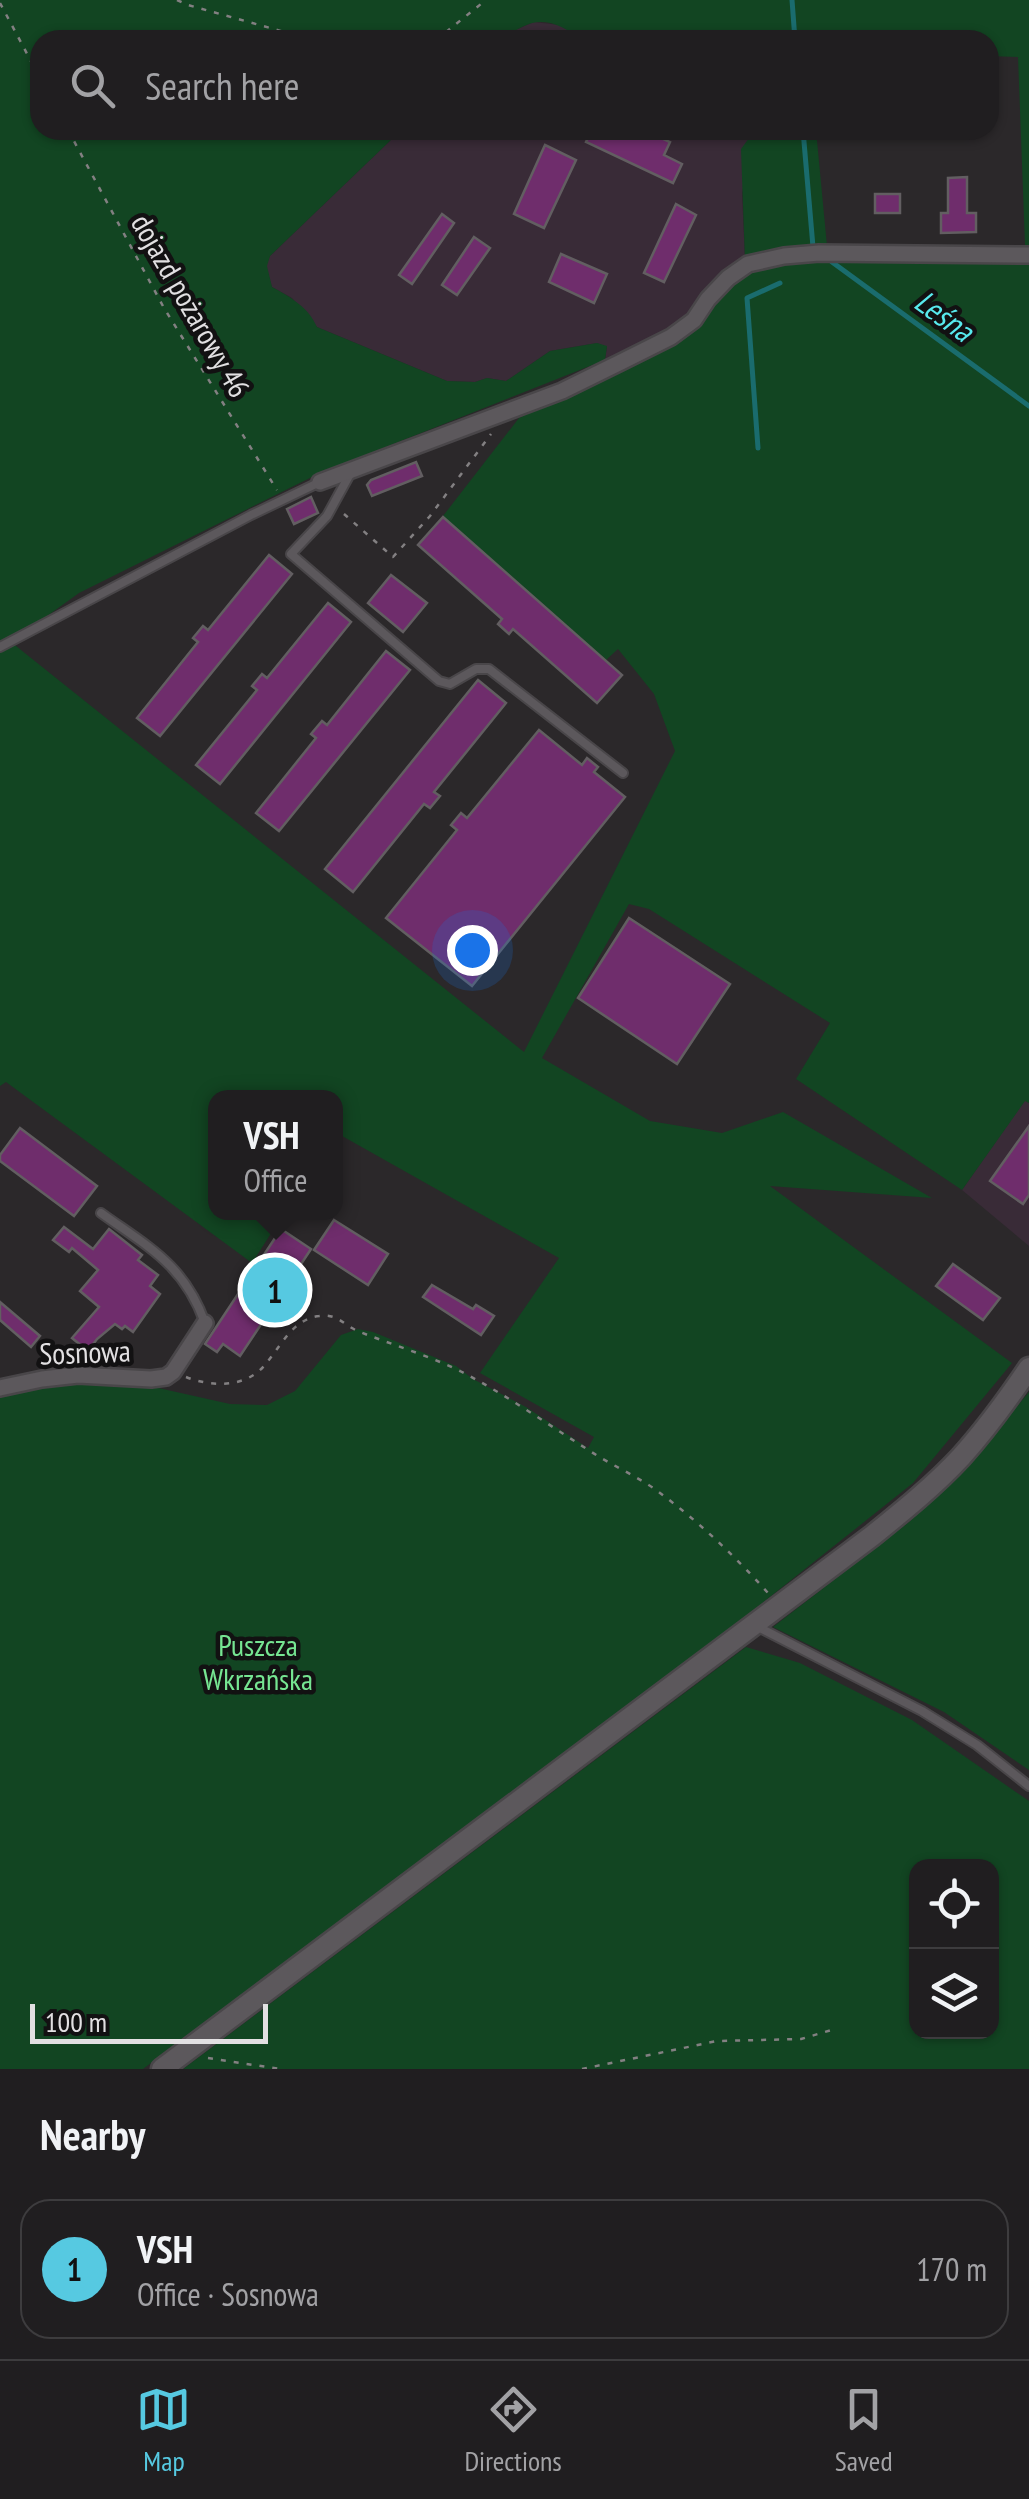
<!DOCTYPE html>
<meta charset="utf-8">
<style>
body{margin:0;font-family:"PT Sans Narrow",sans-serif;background:#2d2b2d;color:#f1f3f6}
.controls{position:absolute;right:30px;bottom:30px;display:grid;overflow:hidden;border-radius:20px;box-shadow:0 2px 8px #0004}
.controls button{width:90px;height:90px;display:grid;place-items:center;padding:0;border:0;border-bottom:2px solid #3d3c3e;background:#201e20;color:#f1f3f6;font:50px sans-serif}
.scale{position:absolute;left:30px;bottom:25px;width:238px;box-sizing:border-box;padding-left:10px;border:5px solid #e2e0e2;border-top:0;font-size:28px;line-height:35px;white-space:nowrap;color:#e2e0e2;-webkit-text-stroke:8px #121112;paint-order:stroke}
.you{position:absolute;left:472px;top:950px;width:35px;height:35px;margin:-25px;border:8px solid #fff;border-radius:50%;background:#1a73e8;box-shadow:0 0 0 15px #1a73e833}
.badge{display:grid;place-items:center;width:65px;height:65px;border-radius:50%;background:#56c9e1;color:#111;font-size:32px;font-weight:700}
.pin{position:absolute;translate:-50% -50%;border:5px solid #fff;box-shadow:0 2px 10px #0006}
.popup{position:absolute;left:208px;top:1090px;width:135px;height:130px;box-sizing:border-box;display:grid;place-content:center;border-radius:20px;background:#201e20;filter:drop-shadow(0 2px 8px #0005);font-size:32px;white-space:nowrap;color:#a2a2a5}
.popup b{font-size:38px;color:#f1f3f6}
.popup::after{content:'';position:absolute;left:50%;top:100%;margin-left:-20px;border:20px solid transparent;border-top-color:#201e20}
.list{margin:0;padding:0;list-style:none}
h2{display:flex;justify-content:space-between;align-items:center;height:130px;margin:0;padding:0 40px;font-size:42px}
h2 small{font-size:32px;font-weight:400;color:#a2a2a5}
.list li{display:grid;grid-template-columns:65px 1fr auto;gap:30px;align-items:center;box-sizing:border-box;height:140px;margin:0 20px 20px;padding:0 20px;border:2px solid #3d3c3e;border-radius:30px}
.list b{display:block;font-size:38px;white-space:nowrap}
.list p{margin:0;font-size:32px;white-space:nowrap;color:#a2a2a5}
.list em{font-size:32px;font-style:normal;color:#a2a2a5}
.icon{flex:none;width:55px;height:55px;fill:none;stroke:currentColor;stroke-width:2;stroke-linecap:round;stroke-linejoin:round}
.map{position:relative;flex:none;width:1029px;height:2069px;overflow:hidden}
.search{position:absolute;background:#201e20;box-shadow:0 2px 8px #0004;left:30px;right:30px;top:30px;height:110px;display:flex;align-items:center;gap:25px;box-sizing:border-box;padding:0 35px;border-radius:30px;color:#a2a2a5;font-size:38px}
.sheet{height:290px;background:#201e20}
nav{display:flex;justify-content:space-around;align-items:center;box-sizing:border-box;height:140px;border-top:2px solid #3d3c3e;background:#201e20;font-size:28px;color:#a2a2a5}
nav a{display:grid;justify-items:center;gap:5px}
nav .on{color:#56c9e1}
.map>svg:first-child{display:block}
.commercial{fill:#392b37}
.green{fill:#124522;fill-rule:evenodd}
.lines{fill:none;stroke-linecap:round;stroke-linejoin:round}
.stream{stroke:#1a6c6e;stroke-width:5}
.building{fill:#6f2d6c;stroke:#625e61;stroke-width:2.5}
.service-casing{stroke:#494649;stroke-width:12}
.minor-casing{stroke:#494649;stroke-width:20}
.tertiary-casing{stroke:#494649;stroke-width:25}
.path{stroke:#838082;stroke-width:2.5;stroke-dasharray:5 8;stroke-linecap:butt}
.service{stroke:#5c585c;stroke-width:8}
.minor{stroke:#5c585c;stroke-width:15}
.tertiary{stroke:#5c585c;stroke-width:20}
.labels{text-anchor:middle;stroke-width:9;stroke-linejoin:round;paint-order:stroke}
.street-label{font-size:30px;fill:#e2e0e2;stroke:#121112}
.park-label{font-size:30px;fill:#76e592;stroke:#121112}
.water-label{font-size:32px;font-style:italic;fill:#58eaee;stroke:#121112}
</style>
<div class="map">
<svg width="1029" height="2069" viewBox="0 0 1029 2069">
<rect width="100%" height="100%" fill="#2b282a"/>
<g class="commercial">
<path d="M534,22L560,25L573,33L578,40H484L492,34L508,33Z"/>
<path d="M415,130H756L742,193L745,260L689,317L668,331L605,360L607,347L597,343L550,351L506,381L487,378L475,382L447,381L317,327L292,298L272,287L266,266L270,256L394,137Z"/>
<path d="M1025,1100L1029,1103V1246L962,1190Z"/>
</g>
<g class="green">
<path d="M0,0H1029V245H1025L1018,57L989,56V40H578C568,27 548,19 532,23C524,25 516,31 508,33C497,35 493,34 484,40H40V130H415L394,137L270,256L267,266L272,287C292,298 308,307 317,327L447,381L475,382L487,378L506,381L550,351L597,343L607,346L605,360L320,473L79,593L11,642L524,1052L675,751L654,694L618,649L606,660L443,516L519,418L680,340L695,329L734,282L752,272L779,264L809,259L1029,260V1103L1025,1101L962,1190L796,1079L830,1023L649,909L629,904L542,1058L650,1121L722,1133L783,1112L932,1198L770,1186L1012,1363L913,1483L672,1675L143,2069H0V1396L54,1383L102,1381L145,1385L230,1404L267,1405L295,1391L341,1335L358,1329L373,1332L456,1366L473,1379L526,1407L588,1448L594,1437L480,1373L559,1258L335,1132V1098H215V1212L284,1213L252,1263L6,1082L0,1086Z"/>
<path d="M755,130H816L827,246L745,260L741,149Z"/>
<path d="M1029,1392V1770L944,1712L773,1627L909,1522L962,1473Z"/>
<path d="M746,1647L800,1663L912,1720L1029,1801V2069H183ZM916,1866H992V2032H916Z"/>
</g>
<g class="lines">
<g class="stream">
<path d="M792,0L795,40"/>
<path d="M803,130L813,247"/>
<path d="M832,262L1029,406"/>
<path d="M758,448L747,298L780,283"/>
</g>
</g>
<g class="building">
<path d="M592,130H644L670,142L664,155L682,164L673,183L586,142Z"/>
<path d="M545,145L576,160L544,228L514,214Z"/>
<path d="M967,177V213H976V232L941,233V213H948V178Z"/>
<rect x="875" y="194" width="25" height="19"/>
<path d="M676,204L696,215L664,282L644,273Z"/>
<path d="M442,214L454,223L412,284L399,275Z"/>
<path d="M474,237L490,248L457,295L442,285Z"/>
<path d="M561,254L607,274L594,303L549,282Z"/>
<path d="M416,462L422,476L372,496L367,485L371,480Z"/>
<path d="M311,497L318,513L294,524L287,509Z"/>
<path d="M443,517L622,675L597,703L513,629L509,634L498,624L502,619L418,545Z"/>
<path d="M269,555L292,574L160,736L137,718L198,642L193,638L203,626L208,630Z"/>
<path d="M391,575L427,603L403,632L368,603Z"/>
<path d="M328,603L351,622L220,784L196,765L257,690L252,686L262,674L267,678Z"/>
<path d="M386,651L410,670L279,831L256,813L316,738L311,734L322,721L327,725Z"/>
<path d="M478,680L506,703L434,792L440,796L430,808L424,804L353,892L325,869Z"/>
<path d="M539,730L582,765L587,758L598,767L594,772L625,797L472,986L386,918L457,830L451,825L461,813L467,818Z"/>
<path d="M629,918L730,984L677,1064L578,998Z"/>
<path d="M1029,1126V1195L1023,1204L990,1181Z"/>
<path d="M20,1128L97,1186L74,1216L0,1161V1155Z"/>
<path d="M334,1220L388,1254L368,1285L314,1250Z"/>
<path d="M64,1227L93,1249L109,1229L142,1255L138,1260L158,1275L150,1286L160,1294L133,1332L125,1326L122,1329L115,1324L97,1339L88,1351L72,1338L99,1307L80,1291L98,1270L72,1248L69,1252L53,1240Z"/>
<path d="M281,1229L311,1249L240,1356L223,1344L217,1352L205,1344Z"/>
<path d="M953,1264L1000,1298L983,1320L936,1286Z"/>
<path d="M432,1285L473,1309L476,1305L494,1316L481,1335L423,1297Z"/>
<path d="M0,1302L40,1336L31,1347L0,1320Z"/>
</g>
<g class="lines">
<g class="service-casing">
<g id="service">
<path d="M350,474L327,516L291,554L439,681L450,684L476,669H489L623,773"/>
<path d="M0,647L251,515L320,482"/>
<path d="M101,1213C148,1247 184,1264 205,1323"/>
<path d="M758,1627L922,1711L977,1745L1029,1786"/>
</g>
</g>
<g class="minor-casing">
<g id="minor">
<path d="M320,482L562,391L621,362L671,337L694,320L708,299L728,278L748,264L784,256L819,253L1029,255"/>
<path d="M0,1388L42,1379L78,1375L151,1379L166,1377L173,1372L205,1323"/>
</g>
</g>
<g class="tertiary-casing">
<path id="tertiary" d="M162,2069L872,1536C903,1511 934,1486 961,1457C986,1429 1008,1399 1029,1368"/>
</g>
<g class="path">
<path d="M177,0L188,5L313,40"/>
<path d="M0,3L40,78"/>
<path d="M436,40L486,0"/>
<path d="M68,130L164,308L277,490"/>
<path d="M344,514L393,557L430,516L491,434"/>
<path d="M186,1377C211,1387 245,1388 264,1366C280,1348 292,1319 319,1316C338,1313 344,1326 360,1332C393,1345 427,1355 460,1371C505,1394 547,1424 590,1451C611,1465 635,1475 656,1490C697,1520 735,1556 768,1593"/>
<path d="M208,2058L280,2069"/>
<path d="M582,2069L717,2041L801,2039L835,2029"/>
</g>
<use href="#service" class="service"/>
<use href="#minor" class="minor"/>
<use href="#tertiary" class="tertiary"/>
</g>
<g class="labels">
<g class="street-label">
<text transform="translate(190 306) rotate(60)" y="10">dojazd pożarowy 46</text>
<text transform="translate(85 1353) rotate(-2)" y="10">Sosnowa</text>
</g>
<g class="park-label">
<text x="258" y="1656">Puszcza<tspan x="258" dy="34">Wkrzańska</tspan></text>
</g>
<g class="water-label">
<text transform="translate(944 316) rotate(36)" y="11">Leśna</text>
</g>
</g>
</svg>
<div class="controls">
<button><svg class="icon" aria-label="locate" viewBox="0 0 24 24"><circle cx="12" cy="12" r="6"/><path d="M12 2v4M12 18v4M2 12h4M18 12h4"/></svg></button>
<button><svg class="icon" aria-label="layers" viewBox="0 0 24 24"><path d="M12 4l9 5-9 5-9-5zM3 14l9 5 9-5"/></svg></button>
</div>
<div class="scale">100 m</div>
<div class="you"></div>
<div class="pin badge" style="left:275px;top:1290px">1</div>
<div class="popup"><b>VSH</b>Office</div>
<div class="search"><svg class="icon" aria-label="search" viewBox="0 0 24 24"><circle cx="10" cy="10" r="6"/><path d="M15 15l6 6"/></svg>Search here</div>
</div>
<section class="sheet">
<h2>Nearby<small></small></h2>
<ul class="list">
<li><span class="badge">1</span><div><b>VSH</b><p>Office · Sosnowa</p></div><em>170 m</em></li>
</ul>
</section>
<nav>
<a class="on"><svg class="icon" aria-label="map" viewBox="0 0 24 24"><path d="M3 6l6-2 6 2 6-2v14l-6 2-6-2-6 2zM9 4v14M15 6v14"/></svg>Map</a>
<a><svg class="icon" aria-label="directions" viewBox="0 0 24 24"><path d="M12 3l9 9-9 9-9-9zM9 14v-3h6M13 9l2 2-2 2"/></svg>Directions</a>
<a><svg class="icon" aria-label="saved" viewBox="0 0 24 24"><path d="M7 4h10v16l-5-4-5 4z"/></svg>Saved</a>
</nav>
